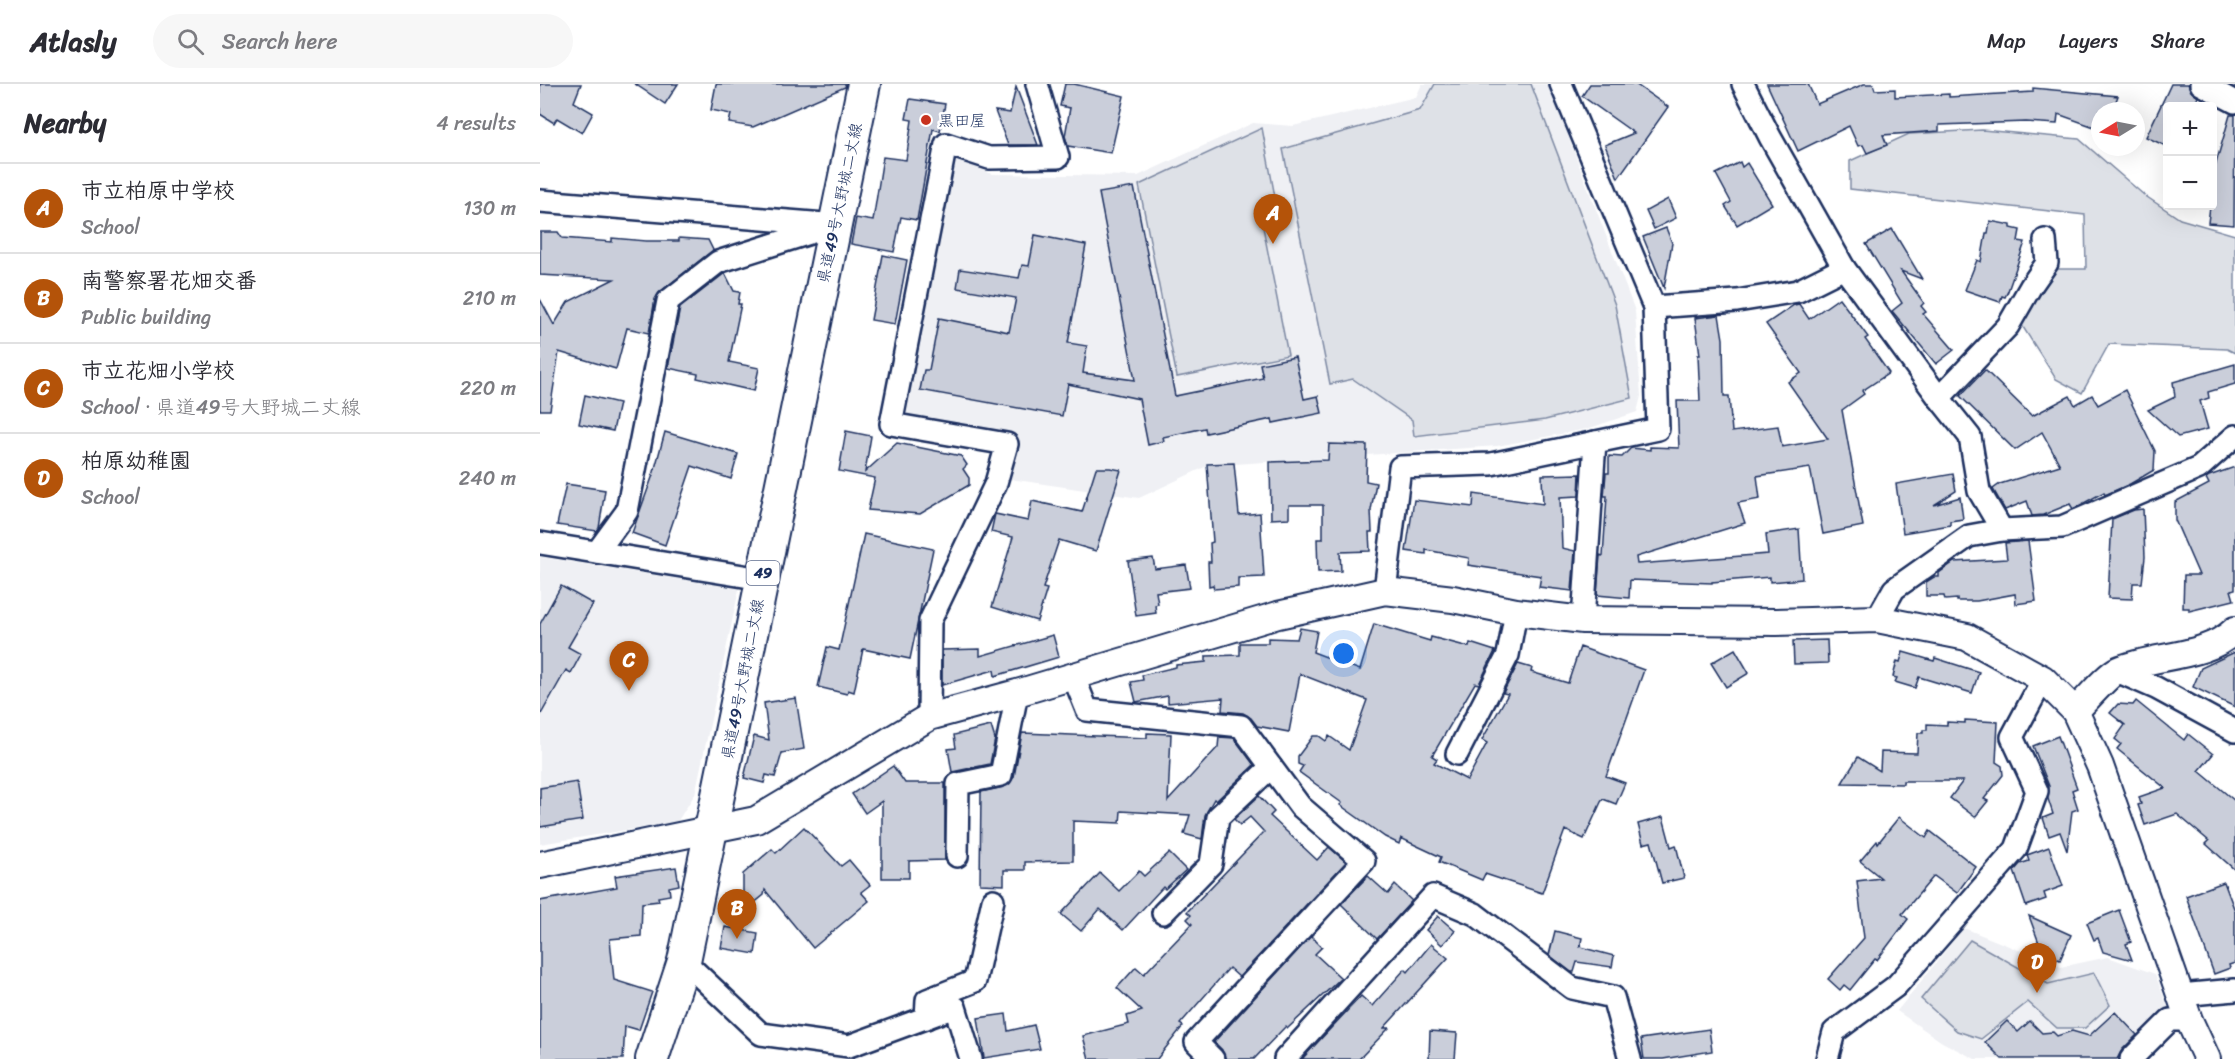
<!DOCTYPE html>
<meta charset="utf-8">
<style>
body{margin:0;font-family:Sriracha,"Klee One",sans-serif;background:#f7f7f7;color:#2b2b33}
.controls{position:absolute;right:18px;top:18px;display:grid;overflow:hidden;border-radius:6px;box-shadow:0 6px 24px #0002}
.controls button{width:54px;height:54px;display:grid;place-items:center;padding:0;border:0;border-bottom:2px solid #e1e1e2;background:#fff;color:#2b2b33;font:30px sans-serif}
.compass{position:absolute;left:1551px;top:18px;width:54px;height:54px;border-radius:50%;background:#fff;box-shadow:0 6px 24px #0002;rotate:260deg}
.you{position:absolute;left:804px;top:570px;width:21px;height:21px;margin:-15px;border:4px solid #fff;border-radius:50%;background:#1a73e8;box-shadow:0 0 0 9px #1a73e833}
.badge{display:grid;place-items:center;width:39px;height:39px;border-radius:50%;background:#b45309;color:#fff;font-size:20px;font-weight:700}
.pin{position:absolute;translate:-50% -50px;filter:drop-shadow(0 2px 3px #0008)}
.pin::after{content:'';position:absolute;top:32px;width:21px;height:18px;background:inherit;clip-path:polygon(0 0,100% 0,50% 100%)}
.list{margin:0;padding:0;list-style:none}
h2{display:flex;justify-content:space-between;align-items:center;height:78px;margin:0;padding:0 24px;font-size:26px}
h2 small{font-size:20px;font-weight:400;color:#7c7c81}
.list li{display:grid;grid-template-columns:39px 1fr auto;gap:18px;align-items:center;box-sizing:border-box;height:90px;padding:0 24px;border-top:2px solid #e1e1e2}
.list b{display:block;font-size:22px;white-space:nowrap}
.list p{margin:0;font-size:20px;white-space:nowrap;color:#7c7c81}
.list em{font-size:20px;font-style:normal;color:#7c7c81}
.icon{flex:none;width:33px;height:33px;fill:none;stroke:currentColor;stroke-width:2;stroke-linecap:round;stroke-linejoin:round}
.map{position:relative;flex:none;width:1695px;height:975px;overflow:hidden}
header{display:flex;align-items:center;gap:36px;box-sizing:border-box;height:84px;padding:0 30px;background:#fff;border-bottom:2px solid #e1e1e2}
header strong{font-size:28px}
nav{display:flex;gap:33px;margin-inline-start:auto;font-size:21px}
.search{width:420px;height:54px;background:#f7f7f7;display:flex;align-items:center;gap:15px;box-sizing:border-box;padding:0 21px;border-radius:33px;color:#7c7c81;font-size:22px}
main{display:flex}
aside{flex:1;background:#fff}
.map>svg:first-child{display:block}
.built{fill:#eff0f4}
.green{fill:#dee1e7;stroke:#7c88a2;stroke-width:1.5}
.building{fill:#caceda;stroke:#1b2f5e;stroke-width:1.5}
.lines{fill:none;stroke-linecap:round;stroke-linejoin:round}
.minor-casing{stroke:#1b2f5e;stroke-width:26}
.tertiary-casing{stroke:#1b2f5e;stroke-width:30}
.primary-casing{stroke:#1b2f5e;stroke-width:36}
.minor{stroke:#fff;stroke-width:21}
.tertiary{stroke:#fff;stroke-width:26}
.primary{stroke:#fff;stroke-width:32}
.poi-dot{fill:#c8321e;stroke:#fff;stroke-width:2}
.labels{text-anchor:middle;stroke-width:5;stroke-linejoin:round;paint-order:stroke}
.shield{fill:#fff;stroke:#5f6d8e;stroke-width:1.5}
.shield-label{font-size:15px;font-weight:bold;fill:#1b2f5e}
.poi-label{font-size:16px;fill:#1b2f5e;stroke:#fff;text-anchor:start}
.street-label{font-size:16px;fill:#1b2f5e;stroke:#fff}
</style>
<header>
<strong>Atlasly</strong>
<div class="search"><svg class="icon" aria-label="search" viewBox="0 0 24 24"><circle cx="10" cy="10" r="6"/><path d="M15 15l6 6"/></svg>Search here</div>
<nav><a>Map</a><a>Layers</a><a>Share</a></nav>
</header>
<main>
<aside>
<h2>Nearby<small>4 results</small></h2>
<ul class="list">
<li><span class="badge">A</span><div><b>市立柏原中学校</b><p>School</p></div><em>130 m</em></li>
<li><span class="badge">B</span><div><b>南警察署花畑交番</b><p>Public building</p></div><em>210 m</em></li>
<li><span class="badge">C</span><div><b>市立花畑小学校</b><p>School · 県道49号大野城二丈線</p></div><em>220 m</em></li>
<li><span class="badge">D</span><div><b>柏原幼稚園</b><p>School</p></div><em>240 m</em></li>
</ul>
</aside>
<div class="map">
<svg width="1695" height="975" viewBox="0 0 1695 975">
<rect width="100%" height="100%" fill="#fff"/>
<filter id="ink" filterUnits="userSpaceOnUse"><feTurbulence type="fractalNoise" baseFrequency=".0167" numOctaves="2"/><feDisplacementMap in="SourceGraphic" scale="12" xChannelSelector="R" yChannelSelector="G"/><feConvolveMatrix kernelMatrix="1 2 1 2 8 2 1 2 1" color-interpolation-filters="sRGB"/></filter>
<g filter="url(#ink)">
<g class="built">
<path d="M882,0H1008L1095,227L1101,312L1097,328L1047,345L957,362L667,382L599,414L470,395L477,350L361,329L415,75L452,90L598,92L713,39L753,42L876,13Z"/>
<path d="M0,473L199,505L155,710L137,738L0,760Z"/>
<path d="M1424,844L1521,883L1568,873L1615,890L1630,929L1584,975H1435L1402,958L1357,927Z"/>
</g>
<g class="green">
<path d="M895,0H991L1075,221L1092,314L1005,336L874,352L872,336L813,295L790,300L743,65L880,26Z"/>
<path d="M722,44L736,118L722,138L748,271L637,293L599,101Z"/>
<path d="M1442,46L1539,55L1604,111L1640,135L1695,151V269L1687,265L1569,260L1542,309L1516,295L1476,232L1507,185H1546L1545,131L1310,105V77L1369,50Z"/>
<path d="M1430,856L1508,900L1554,889L1570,921L1545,944H1517L1488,918L1441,955L1417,947L1381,915Z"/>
</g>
<g class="building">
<path d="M0,0H41L34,18L53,29L42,49L17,34L14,39L0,30Z"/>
<path d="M95,0H138L125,20Z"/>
<path d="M176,0H306L305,3L213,43L189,39L191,30L171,26Z"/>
<path d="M525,0H534L584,12L571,69L528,62L525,52L530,24L520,22Z"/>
<path d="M1050,0H1095L1128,23L1078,94L1065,61L1094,49L1042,12Z"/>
<path d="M1227,0H1268L1277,20L1324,0H1333L1335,6L1355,5V13L1409,10V13L1493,8V4L1578,12L1572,27H1560L1557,44L1518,30L1517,40L1486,38L1399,41V47L1343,51L1347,61L1327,69L1323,61L1318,62L1309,42L1258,67Z"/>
<path d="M1631,0H1648L1651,7L1658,13L1654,22H1628V63L1606,53Z"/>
<path d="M476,3L498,61H468L455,27L470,29Z"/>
<path d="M370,15L405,20L400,47L393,45L377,136L361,133L354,168L311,160L316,134L333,137L343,73L366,76L372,36L366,35Z"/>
<path d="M1690,31H1695L1694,141L1668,139L1670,122H1672V93Z"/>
<path d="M1200,78L1202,83L1207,79L1232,120L1197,141L1185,122L1191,118L1176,90Z"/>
<path d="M594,103L635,312L723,294L720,280L755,273L764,315L778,312L782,329L733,339L732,335L666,349L665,344L623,353L624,357L608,361L599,315L528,300L522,332L380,306L384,286H389L399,234L469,248L476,214L417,204L420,185L479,194L482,181L489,182L495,151L546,161L528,259L547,262L543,289L595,296L559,109Z"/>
<path d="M1128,115L1136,134L1114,145L1106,127Z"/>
<path d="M1450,137L1471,141V144L1480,146L1478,157L1485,158L1468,207L1465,213L1462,212L1460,218L1425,206L1437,176L1441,178L1446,149H1448Z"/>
<path d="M1126,144L1132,159L1124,204L1103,153Z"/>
<path d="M1352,145L1382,195L1361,187L1384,219L1381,222L1386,228L1383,230L1414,266L1396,280L1352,227L1362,219L1326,160Z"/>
<path d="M0,148H18L22,154L72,158V154L106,157H139V154L168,156L173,166L120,208L115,215L109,249L87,244L76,285L19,268L10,326H0V215L14,241L28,218L74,195L0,191Z"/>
<path d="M343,171L367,176L355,240L331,236Z"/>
<path d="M185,189L194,207L200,208L198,220H201L189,278L219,284L214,307L157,294L158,290L128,284L140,224Z"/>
<path d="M1299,214L1328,253L1325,255L1349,289L1322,307L1324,310L1302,326L1323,442L1283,450L1270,384L1217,392L1220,415L1198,419L1205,439L1096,473L1097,480L1228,470L1226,450L1259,445L1262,495L1230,498V493L1172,498V499L1090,496L1089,514L1057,511L1060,471L1063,472L1067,412H1064L1066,389H1069V372L1082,373L1091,364L1110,366V363L1139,364L1137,317H1160L1158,271H1160L1155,234L1179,231L1183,255L1184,312H1189L1192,348L1238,342L1242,363L1288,355L1248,298L1261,289L1226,240L1254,221L1259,220L1269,235Z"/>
<path d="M1695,280V300L1668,308L1669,314L1660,317L1668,345L1638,353L1608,326L1635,313L1633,298Z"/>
<path d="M1445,286L1492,332L1530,312L1535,321L1552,311L1558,321L1585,306L1615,367L1614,386L1590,400L1565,411L1564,408L1533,425L1530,420L1503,431L1492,432L1487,417L1465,426L1453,405L1460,400L1520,381L1502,348L1475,366L1420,312Z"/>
<path d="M45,311L79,319L73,347L39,340Z"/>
<path d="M306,347L331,352L325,388L357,359L421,372L427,381L423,385L429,394V401L380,430L328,426L335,394L299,387Z"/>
<path d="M125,348L198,370L191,395L152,382L125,461L92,449L114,388Z"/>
<path d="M789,360L827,361L826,397L836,399L831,426L832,448H829L830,467L800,468L801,487L778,488L777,455H783V421H749V434L731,435L730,378L788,376Z"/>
<path d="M694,379L699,431L720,429L724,493L698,494V503L674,505L673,501L669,502L668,478H671L670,459L673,458L667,380Z"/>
<path d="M1695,383V505L1691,506L1694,516L1649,527V524H1643L1644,491H1659L1635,436V418L1669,400L1666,394L1669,392Z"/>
<path d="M556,384H570L581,386L556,467L519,456L503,504L507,505L497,537L452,523L473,453L451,448L455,430L488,437L492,417L542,428Z"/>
<path d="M1040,390L1039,412L1020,413L1022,464L1035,467L1032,507L999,503L1001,492L928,481L929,474L886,466V470L866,467L874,416L933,423L934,410L1003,420L1002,391Z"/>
<path d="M1413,390L1416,407L1394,421L1420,413L1423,435L1410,437V441L1363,449L1356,400Z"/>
<path d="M26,400L65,406L59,444L57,447L17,441Z"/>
<path d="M1603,425L1605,473L1602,499H1593L1592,515L1568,514L1572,435L1594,426Z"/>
<path d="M324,450L393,465L370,575L323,565L314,608L308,606L307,610L278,603L287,563L299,566Z"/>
<path d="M1488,457L1496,517L1476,520L1475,510L1437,517H1417V515L1405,516L1404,512H1386V498L1394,493H1399V489L1414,478L1467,475L1465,459Z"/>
<path d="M613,474L615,485L646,481L650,504L616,508L618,520L615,521L616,529L596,532L588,477Z"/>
<path d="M21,502L53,520L28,563L41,570L31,589L26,586L0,632V540Z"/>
<path d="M834,540L890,557L891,553L929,563L930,559L955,567L939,600L935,599L892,672L897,675L894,679L927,696L947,659L942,656L968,610L963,609L978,580L992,584L991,588L1028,599L1040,563L1104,586L1066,692L1085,699L1076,720L1063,715L1061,718L1044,755L1025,746L1002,809L945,790L942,796L899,778L901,773L871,759L861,754L859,760L845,753L800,721L802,719L759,688L763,682L758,680V672L773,652H779L786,657L789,652L809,666L827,616L760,590L749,648L717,642L711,634L703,629L682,627L683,614L628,619V612L596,618L591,598L603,596L602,591L636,583V581L666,578V572L700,571V559H728V554L757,555L760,544L777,547L773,568L820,586Z"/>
<path d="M513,551L519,573L455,592L454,586L402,601V566L440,565V572Z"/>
<path d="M1287,556L1288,579L1254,580L1253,557Z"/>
<path d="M1195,565L1209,589L1186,603L1171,579Z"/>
<path d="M1363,568L1394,577L1395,574L1439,588L1432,609L1379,593L1375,604L1355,598L1357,594L1353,593L1357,577L1360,578Z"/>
<path d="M1695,568V623L1653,603L1661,584Z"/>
<path d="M256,614L264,665L242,669L235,693L226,691L224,699L204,694L214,652L229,656L224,619Z"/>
<path d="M1596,617L1644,656L1648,650L1673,670L1659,687L1695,717V786L1666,760L1669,757L1637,730L1605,741L1598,721L1601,720L1599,713L1625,704L1577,665L1581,660L1575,655L1585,641L1570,629L1578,620L1593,621Z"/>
<path d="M1425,636L1458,638L1456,678L1462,682L1463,691L1444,715L1448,717L1435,733L1410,714L1423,697H1363V700L1302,699L1318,673L1340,687L1341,668L1377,669L1378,649H1383V646H1387V640L1407,641V638L1425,639Z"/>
<path d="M451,642L455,655L450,680L412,688L408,665L416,664L414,651Z"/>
<path d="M482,649L607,654V649L631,650L628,717L678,663L679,653L694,654L714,681L676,717L674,715L665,731L662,755L644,750L650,731L581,727L580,739L533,737V777L485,778V786H464V801L440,800L441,708L464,703L470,699L474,693Z"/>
<path d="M1518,652L1537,704L1532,706L1538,725L1532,727L1527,767L1520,748L1509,752L1503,734L1513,730L1508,715L1509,702L1493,662Z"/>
<path d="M353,682L365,699H405V776L369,777V794H342V717L325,729L312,710Z"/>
<path d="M37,698L43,736L0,743V704Z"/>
<path d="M719,712L734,728L730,732L777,776L789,763L806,778L699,893L689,884L640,940L643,942L617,975H549L543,952L589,940L587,932L602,927L577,904L596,883L604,890L652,840L647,835L651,831L647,828L724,748L710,733L700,741L694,735Z"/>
<path d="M1123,733L1131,763L1136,761L1144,794L1122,799L1111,758L1103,760L1098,740Z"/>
<path d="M1359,733L1386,754L1390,747L1436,783L1417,809L1394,792L1362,830L1368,835L1337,876L1335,875L1310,906L1304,901L1300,906L1288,895L1324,854L1317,797L1341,794L1320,777L1337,757L1338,759Z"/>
<path d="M264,743L301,782L309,776L330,801L321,808L329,817L273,864L225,806L224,811L213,820L203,808V790L232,765L236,769Z"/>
<path d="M1509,763L1523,802L1504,809L1506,815L1486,822L1474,787L1480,780L1489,777L1487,771Z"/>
<path d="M629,769L646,786L625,805L623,803L583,846L560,825L541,847L521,830L560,789L579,807L599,787L604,792Z"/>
<path d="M136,783L139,801L129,803L130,811L118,813L119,817L102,819L101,852L70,855L74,896L112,908L99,946L85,942L83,975H0V817L77,803L75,792Z"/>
<path d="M828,792L848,810L855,801L872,817L837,855L801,820Z"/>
<path d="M1684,798L1695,827V879L1689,881L1690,884L1674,890L1646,812Z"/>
<path d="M1579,826L1591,858L1586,860L1592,876L1563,868L1558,854L1554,856L1547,839Z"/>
<path d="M898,832L915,847L902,861L886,846Z"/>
<path d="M1489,832L1531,851L1520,876L1509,871L1497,890L1483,881L1497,858L1499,859Z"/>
<path d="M185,843L218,849L215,870L181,864Z"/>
<path d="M1015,847L1042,854L1040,863L1074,872L1072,883L1037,878L1034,888H1031L1009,871Z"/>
<path d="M771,852L782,863L775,870L801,894L748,944L746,942L714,975H685L682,966L674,958Z"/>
<path d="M891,860L908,874L844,944H849L819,975H762L821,912L832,922L865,885L868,888Z"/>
<path d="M1575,928L1597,951L1582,966L1577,975H1462L1445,958L1467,937L1478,948L1490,937L1502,949L1513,948L1517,952L1532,947L1549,952Z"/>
<path d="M466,930L468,947L494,941L500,965L444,974L438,934Z"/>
<path d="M1169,945L1172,967L1123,975H1104L1101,955Z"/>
<path d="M890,947L917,949L915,975H889Z"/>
</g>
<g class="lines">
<g class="minor-casing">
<g id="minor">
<path d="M1661,0L1695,18"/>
<path d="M0,117L285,140"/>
<path d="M1304,184L1399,314L1430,353L1439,407L1462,446"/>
<path d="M1114,223L1197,217L1258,207L1304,184L1230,53L1203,0"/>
<path d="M1399,314L1468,242L1491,202L1507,179L1505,156"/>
<path d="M0,459L222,495"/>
<path d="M57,468L87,427L128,217L178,178L295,141"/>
<path d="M845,507L860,383L951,380L1118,345L1114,223L1021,0"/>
<path d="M1337,535L1354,505L1429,452L1462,446L1522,443L1659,384L1695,352"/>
<path d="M1043,536L1055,358"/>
<path d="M1577,587L1616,604L1695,647"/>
<path d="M533,591L547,626L701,642L760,722L824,777L656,958L673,975"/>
<path d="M389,633L390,537L456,399L467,360L351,340L406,60L449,74L518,73L497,0"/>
<path d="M917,670L968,571L976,528"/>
<path d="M417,772L418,700L461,691L477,609"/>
<path d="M623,829L671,780L678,733L731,683"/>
<path d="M144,877L221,950L309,962L415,923L431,975"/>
<path d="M1640,911L1695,906"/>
<path d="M386,934L387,916L435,897L453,816"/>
<path d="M745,975L893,812L935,830L1032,904L1073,913L1090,975"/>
<path d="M1287,975L1294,948L1356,902L1476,765L1497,707L1472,653L1503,595"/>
<path d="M1591,975L1630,936H1649"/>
</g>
</g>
<g class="tertiary-casing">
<g id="tertiary">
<path d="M1535,627C1545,618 1567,591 1578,586C1615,570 1665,575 1695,546"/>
<path d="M0,781L216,736L389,633L477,609L738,531L845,507L913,515L976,528L1043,536L1236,538L1337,535L1427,553L1503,595L1535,627L1560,682L1649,936L1667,975"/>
</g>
</g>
<g class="primary-casing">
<path id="primary" d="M112,975L144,877L324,0"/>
</g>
<use href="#minor" class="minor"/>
<use href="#tertiary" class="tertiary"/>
<use href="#primary" class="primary"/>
</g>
</g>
<circle class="poi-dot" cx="386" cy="36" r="6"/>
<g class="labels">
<rect class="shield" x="206.5" y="477" width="33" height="24" rx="4.5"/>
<g class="shield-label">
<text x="223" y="494">49</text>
</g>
<g class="poi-label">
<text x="398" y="42">黒田屋</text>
</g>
<g class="street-label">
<text transform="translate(299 119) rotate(-78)" y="6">県道49号大野城二丈線</text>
<text transform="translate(202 595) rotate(-79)" y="6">県道49号大野城二丈線</text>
</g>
</g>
</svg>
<div class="controls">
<button>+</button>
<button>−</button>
</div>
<svg class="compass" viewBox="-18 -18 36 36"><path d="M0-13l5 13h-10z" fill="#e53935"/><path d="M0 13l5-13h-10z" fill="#7c7c81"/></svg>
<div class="you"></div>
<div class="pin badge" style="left:733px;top:160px">A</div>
<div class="pin badge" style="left:197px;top:855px">B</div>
<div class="pin badge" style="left:89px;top:607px">C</div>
<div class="pin badge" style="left:1497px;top:909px">D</div>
</div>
</main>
